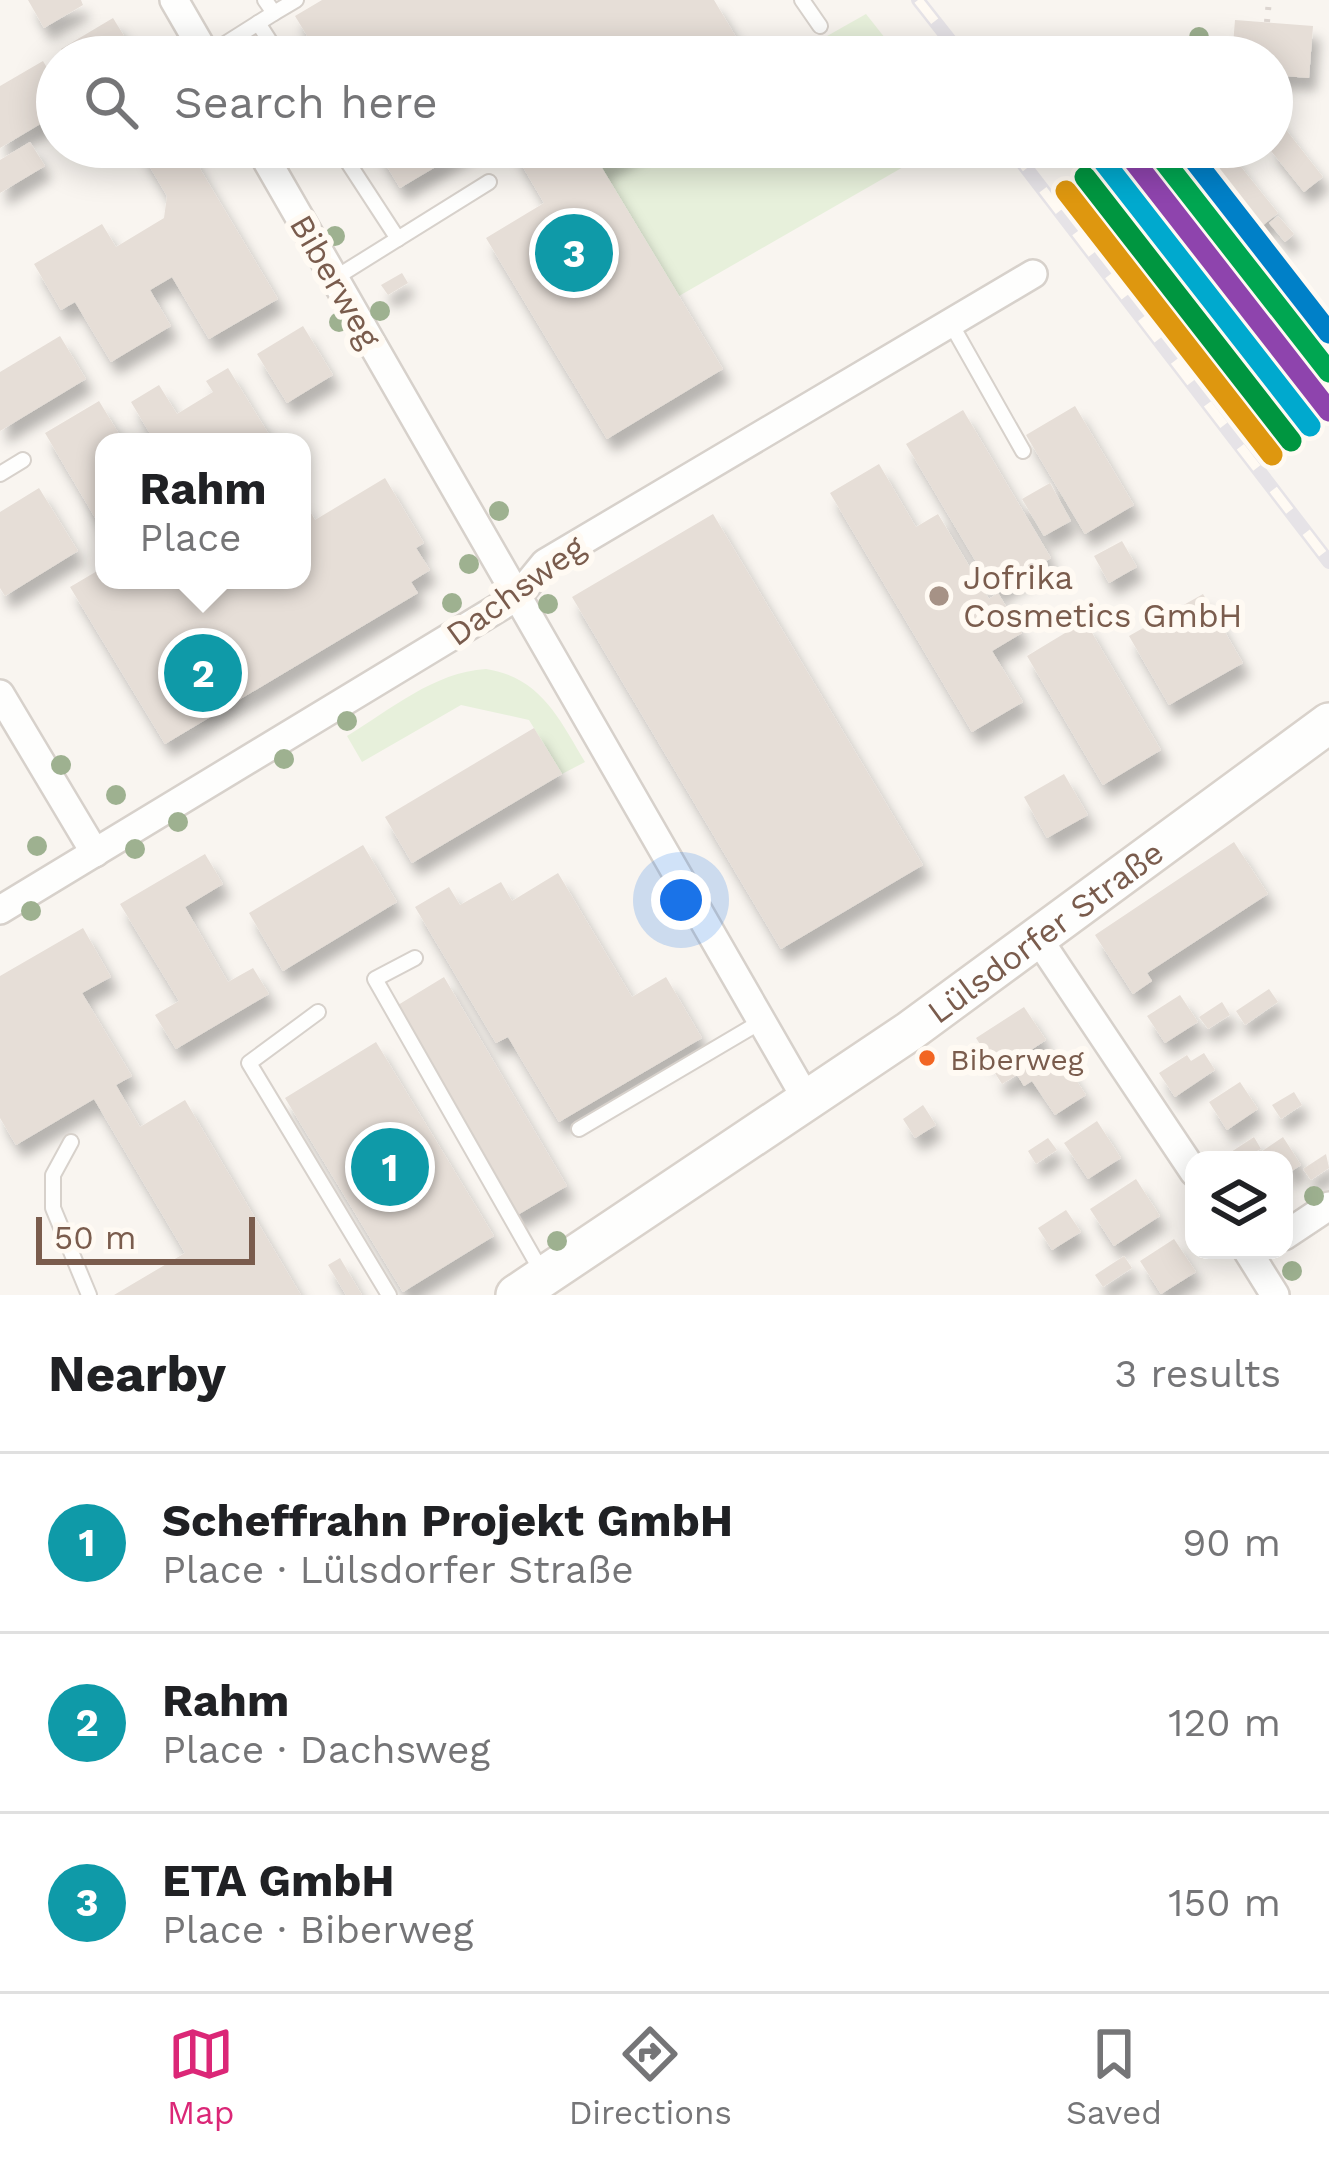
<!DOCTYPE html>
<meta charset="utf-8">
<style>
body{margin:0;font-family:"Work Sans",sans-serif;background:#f6f6f6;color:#202124}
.controls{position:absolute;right:36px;bottom:36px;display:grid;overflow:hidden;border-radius:24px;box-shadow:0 6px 30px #0003}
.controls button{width:108px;height:108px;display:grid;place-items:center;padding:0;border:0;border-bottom:3px solid #e0e0e0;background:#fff;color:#202124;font:60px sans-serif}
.scale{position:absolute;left:36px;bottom:30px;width:219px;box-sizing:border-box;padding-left:12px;border:6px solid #7a5c4d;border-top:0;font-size:33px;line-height:42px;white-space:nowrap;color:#7a5c4d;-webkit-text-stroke:9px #fffaf3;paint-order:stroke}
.you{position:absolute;left:681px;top:900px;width:42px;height:42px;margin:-30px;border:9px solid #fff;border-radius:50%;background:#1a73e8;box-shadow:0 0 0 18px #1a73e833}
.badge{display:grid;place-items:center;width:78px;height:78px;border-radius:50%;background:#db2777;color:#fff;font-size:39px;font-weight:700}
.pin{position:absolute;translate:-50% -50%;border:6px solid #fff;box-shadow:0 3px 12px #0006}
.popup{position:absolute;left:95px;top:433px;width:216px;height:156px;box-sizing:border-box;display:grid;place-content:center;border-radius:24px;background:#fff;filter:drop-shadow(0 3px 9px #0005);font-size:39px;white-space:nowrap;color:#757577}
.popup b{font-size:45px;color:#202124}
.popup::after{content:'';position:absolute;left:50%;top:100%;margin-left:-24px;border:24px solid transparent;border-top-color:#fff}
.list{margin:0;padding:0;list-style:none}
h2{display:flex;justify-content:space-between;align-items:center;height:156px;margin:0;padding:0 48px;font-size:51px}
h2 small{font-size:39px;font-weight:400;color:#757577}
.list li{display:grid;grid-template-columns:78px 1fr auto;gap:36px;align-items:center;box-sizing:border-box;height:180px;padding:0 48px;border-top:3px solid #e0e0e0}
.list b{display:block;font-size:45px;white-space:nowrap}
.list p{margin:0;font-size:39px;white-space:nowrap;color:#757577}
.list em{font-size:39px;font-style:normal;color:#757577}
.icon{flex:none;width:66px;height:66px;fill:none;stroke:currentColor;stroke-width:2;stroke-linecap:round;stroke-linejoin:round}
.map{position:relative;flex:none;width:1329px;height:1295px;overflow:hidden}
.search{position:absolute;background:#fff;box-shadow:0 6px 30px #0003;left:36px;right:36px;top:36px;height:132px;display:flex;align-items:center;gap:30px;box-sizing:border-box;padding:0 42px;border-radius:66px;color:#757577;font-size:45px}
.sheet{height:696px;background:#fff}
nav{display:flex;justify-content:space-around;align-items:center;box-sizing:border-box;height:168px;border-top:3px solid #e0e0e0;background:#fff;font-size:33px;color:#757577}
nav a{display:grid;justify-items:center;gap:6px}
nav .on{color:#db2777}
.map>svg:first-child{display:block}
.green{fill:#e7f0db}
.building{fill:#e6ded7;filter:url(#shadow)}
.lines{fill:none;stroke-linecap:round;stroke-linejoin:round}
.lane-casing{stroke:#d7d1cb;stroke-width:18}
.street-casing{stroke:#d7d1cb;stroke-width:32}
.secondary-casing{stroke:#d9d2cb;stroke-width:44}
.path{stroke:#dcd5d0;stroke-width:6;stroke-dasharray:3 9;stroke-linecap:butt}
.lane{stroke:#fefefd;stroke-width:14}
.street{stroke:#fefefd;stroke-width:27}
.secondary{stroke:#fefefd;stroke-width:39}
.rail-casing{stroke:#e6e3e7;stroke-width:14}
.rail{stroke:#fffaf3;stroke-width:9;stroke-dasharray:27;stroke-linecap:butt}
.rail-1-casing{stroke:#fffaf3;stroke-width:30}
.rail-2-casing{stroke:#fffaf3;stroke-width:30}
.rail-3-casing{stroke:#fffaf3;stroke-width:30}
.rail-4-casing{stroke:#fffaf3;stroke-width:30}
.rail-5-casing{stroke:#fffaf3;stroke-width:30}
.rail-6-casing{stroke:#fffaf3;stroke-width:30}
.rail-1{stroke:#8e44ad;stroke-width:21}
.rail-2{stroke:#00a9ce;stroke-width:21}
.rail-3{stroke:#00a651;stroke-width:21}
.rail-4{stroke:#009640;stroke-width:21}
.rail-5{stroke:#0080c8;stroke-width:21}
.rail-6{stroke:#de970f;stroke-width:21}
.tree{fill:#9eb190}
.poi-dot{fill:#a69286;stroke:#fffaf3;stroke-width:4.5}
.bus-dot{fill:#f26522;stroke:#fffaf3;stroke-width:4.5}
.labels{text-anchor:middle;stroke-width:12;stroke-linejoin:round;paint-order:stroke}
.bus-label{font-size:30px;fill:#7a5c4d;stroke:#fffaf3;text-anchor:start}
.street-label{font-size:33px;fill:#7a5c4d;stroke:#fffaf3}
.poi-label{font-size:33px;fill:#7a5c4d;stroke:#fffaf3;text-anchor:start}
</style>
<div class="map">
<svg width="1329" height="1295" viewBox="0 0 1329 1295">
<defs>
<filter id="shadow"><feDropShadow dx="7" dy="13" stdDeviation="6" flood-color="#0004"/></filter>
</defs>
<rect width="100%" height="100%" fill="#f9f5f0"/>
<g class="green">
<path d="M866,14L900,57H790Z"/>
<path d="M638,147H938L679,296L602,168Z"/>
<path d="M486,669C540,677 559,718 585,762L562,774L529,720L461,705L362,762L347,736C390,710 434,672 486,669Z"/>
</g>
<g class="building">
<path d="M28,0H81L83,5L44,28Z"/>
<path d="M322,0H714L748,57H320L295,16Z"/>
<path d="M113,18L137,57H65L61,49Z"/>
<path d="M1235,20L1313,26L1309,78L1272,75V57H1232Z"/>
<path d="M43,61L57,85V114L0,148V86Z"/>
<path d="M1272,112L1323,177L1304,192L1268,147H1272Z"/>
<path d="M30,142L45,166L0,193V160Z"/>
<path d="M138,147H187L278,299L209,339L172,277L150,290L171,326L111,362L75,302L61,310L34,264L102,224L116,247L164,218L167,196Z"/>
<path d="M375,147H469L400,188Z"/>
<path d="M511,147H638L602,168L723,369L607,439L486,238L544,203Z"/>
<path d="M1190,147H1225L1278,213L1256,231Z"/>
<path d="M1278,216L1294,234L1285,242L1269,223Z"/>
<path d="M402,273L408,283L388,295L381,285Z"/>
<path d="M303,326L333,375L287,403L257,354Z"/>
<path d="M60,336L86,379L0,431V372Z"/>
<path d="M228,368L270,436L261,442H155L131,402L159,385L177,414L213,392L206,381Z"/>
<path d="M99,401L124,442H104V533L45,433Z"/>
<path d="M1075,406L1134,505L1085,534L1026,435Z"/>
<path d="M963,410L1051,558L994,592L906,444Z"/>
<path d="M879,464L916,527L938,514L989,599L998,593L1022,633L992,651L1023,702L972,732L830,493Z"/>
<path d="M385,478L424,543L416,548L430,570L411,582L418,593L165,744L70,587L104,567V580H302V498L315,520Z"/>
<path d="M1050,483L1071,521L1044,536L1022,499Z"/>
<path d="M39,488L78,551L5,596L0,588V512Z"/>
<path d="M713,514L923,865L781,949L572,597Z"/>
<path d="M1122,541L1137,567L1109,583L1094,556Z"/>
<path d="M1203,594L1243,663L1169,705L1129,636Z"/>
<path d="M1085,621L1161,750L1103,785L1027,656Z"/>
<path d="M534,728L562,774L412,863L385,817Z"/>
<path d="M1064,774L1088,815L1047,838L1024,797Z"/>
<path d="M1234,842L1268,894L1147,973L1152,981L1133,994L1095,935Z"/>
<path d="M363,845L397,902L283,971L249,913Z"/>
<path d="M205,854L223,884L185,907L228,982L253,968L269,994L176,1049L155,1015L179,1001L120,904Z"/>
<path d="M558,873L632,997L666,977L702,1038L559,1122L508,1037L496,1043L415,907L449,887L460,905L501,882L512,901Z"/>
<path d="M83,928L111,977L82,993L132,1076L116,1085L140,1127L185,1100L301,1295H114L185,1253L94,1099L16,1145L0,1118V976Z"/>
<path d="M444,977L567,1186L514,1217L486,1169L491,1165L398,1005Z"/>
<path d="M1269,989L1278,1002L1245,1025L1236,1011Z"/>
<path d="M1180,995L1198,1022L1165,1043L1147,1016Z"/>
<path d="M1222,1002L1230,1015L1208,1029L1199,1017Z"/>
<path d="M1024,1007L1046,1040L1028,1052L1035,1063L1039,1061L1046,1071L1063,1060L1086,1095L1055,1115L1032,1081L1024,1086L1017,1075L1002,1084L995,1073L1013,1061L1005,1050L990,1060L976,1038Z"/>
<path d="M376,1042L494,1236L403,1292L285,1098Z"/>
<path d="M1204,1053L1215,1070L1175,1097L1159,1073L1187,1055L1191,1061Z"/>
<path d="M1240,1082L1258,1109L1227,1130L1209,1102Z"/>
<path d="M1294,1092L1302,1105L1281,1119L1272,1105Z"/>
<path d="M923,1105L936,1125L915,1138L903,1119Z"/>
<path d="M1097,1121L1121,1158L1088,1179L1064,1143Z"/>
<path d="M1254,1137L1261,1149L1237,1160L1231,1152Z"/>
<path d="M1283,1137L1301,1165L1284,1176V1160H1249Z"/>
<path d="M1048,1138L1057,1150L1036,1164L1028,1151Z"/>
<path d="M1326,1154L1329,1168L1311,1180L1303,1169Z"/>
<path d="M1136,1179L1160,1216L1114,1246L1090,1209Z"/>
<path d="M1066,1210L1081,1232L1052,1250L1038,1228Z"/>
<path d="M1174,1239L1196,1272L1161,1294L1140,1261Z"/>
<path d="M1124,1256L1132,1268L1103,1287L1095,1275Z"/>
<path d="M340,1258L362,1295H346L328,1265Z"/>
</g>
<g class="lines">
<g class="lane-casing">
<g id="lane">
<path d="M802,0L820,26"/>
<path d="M274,13L296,0"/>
<path d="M258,23L280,57"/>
<path d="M206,56L274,13L265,0"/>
<path d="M338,147L398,239"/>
<path d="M335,278L489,182"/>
<path d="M950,322L1023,451"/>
<path d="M0,474L23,460"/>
<path d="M415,958L375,979L543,1274"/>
<path d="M318,1012L249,1063L389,1295"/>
<path d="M579,1129L762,1021"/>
<path d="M71,1142L53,1175V1208L89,1295"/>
</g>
</g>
<g class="street-casing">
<g id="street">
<path d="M174,0L207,57"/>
<path d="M259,147L808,1102"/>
<path d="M0,694L95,853"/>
<path d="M0,910L518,596L545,563L1033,274"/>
<path d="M1037,937L1194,1172"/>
<path d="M1284,1236L1329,1206"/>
<path d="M1247,1250L1275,1295"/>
</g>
</g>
<g class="secondary-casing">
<g id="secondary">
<path id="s1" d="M516,1295L910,1031L1329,723"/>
</g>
</g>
<path class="path" d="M1267,22L1269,0"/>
<use href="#lane" class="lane"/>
<use href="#street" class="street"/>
<use href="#secondary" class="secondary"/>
<g class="rail-casing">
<g id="rail">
<path d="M918,0L963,57"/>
<path d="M1010,147L1329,562"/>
</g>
</g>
<use href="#rail" class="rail"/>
<g class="rail-1-casing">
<path id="rail-1" d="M1123,147L1329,411"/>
</g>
<g class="rail-2-casing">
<path id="rail-2" d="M1104,162L1310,426"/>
</g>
<g class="rail-3-casing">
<path id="rail-3" d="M1153,147L1329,372"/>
</g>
<g class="rail-4-casing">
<path id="rail-4" d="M1085,177L1291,441"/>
</g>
<g class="rail-5-casing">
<path id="rail-5" d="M1184,147L1329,333"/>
</g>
<g class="rail-6-casing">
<path id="rail-6" d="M1066,191L1272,455"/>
</g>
<use href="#rail-1" class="rail-1"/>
<use href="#rail-2" class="rail-2"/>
<use href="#rail-3" class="rail-3"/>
<use href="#rail-4" class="rail-4"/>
<use href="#rail-5" class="rail-5"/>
<use href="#rail-6" class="rail-6"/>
</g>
<g class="tree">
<circle cx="1199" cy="37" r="10"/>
<circle cx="335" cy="236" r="10"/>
<circle cx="380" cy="311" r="10"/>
<circle cx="339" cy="322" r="10"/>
<circle cx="499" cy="511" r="10"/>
<circle cx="469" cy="564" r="10"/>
<circle cx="452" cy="603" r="10"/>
<circle cx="548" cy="604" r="10"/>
<circle cx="347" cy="721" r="10"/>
<circle cx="284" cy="759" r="10"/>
<circle cx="61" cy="765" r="10"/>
<circle cx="116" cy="795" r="10"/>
<circle cx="178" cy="822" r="10"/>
<circle cx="37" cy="846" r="10"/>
<circle cx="135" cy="849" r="10"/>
<circle cx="31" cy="911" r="10"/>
<circle cx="1314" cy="1196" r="10"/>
<circle cx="557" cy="1241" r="10"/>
<circle cx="1292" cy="1271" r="10"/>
</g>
<circle class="poi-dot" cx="939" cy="596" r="12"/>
<circle class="bus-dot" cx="927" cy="1058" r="10"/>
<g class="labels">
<g class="bus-label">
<text x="950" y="1070">Biberweg</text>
</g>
<g class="street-label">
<text transform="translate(336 281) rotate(60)" y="12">Biberweg</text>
<text transform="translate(515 590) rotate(-36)" y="12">Dachsweg</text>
<text dy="12" stroke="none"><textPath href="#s1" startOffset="642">Lülsdorfer Straße</textPath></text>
</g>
<g class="poi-label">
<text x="963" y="589">Jofrika<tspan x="963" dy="38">Cosmetics GmbH</tspan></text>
</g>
</g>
</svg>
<div class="controls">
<button><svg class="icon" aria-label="layers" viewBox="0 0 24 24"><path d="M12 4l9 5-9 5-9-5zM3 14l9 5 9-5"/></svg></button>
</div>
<div class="scale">50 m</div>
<div class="you"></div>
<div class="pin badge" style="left:390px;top:1167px;background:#0f9aa8">1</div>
<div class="pin badge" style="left:203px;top:673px;background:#0f9aa8">2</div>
<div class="popup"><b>Rahm</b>Place</div>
<div class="pin badge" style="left:574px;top:253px;background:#0f9aa8">3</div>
<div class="search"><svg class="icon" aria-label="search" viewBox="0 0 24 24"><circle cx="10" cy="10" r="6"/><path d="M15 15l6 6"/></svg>Search here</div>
</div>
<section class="sheet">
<h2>Nearby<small>3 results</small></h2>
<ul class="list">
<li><span class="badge" style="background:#0f9aa8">1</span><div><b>Scheffrahn Projekt GmbH</b><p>Place · Lülsdorfer Straße</p></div><em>90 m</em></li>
<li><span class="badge" style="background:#0f9aa8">2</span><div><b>Rahm</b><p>Place · Dachsweg</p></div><em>120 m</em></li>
<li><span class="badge" style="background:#0f9aa8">3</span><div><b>ETA GmbH</b><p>Place · Biberweg</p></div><em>150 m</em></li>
</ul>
</section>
<nav>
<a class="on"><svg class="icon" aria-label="map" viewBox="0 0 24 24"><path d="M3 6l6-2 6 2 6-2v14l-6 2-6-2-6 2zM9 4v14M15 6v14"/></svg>Map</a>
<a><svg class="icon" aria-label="directions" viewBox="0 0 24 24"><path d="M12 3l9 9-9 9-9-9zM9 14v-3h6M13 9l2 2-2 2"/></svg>Directions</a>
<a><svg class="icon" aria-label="saved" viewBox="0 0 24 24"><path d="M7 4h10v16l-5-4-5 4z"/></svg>Saved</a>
</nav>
